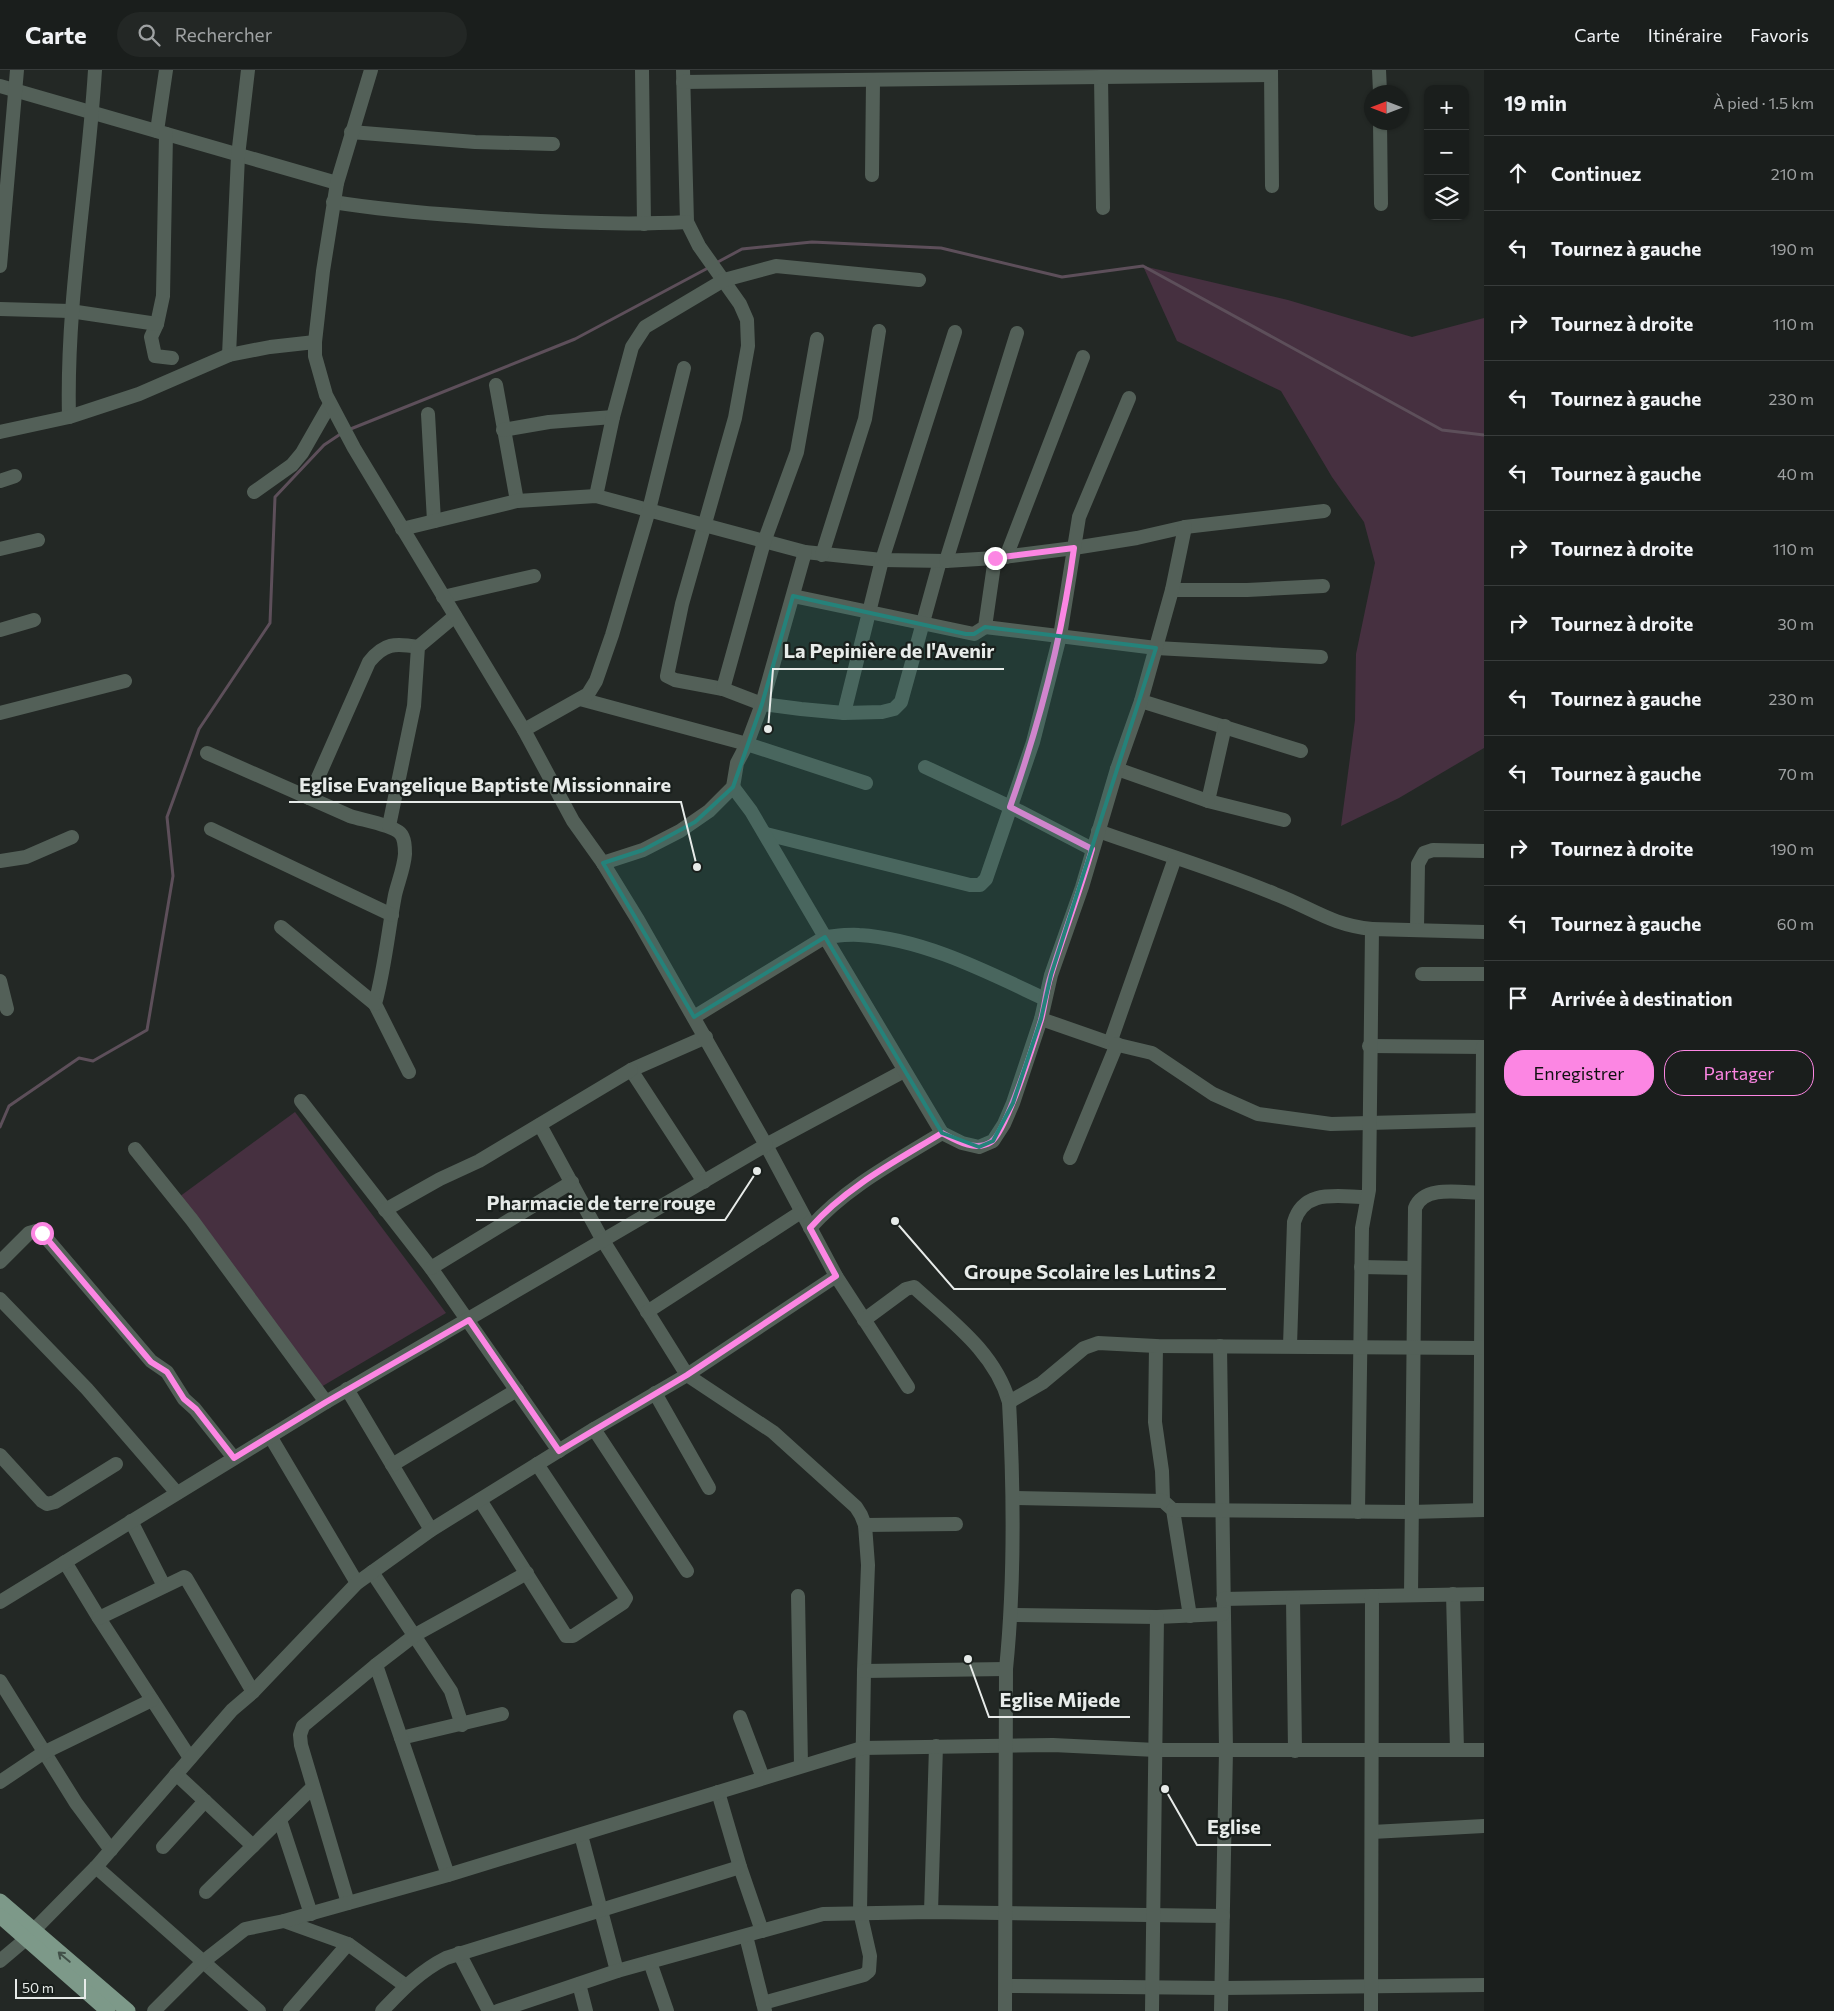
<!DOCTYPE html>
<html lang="fr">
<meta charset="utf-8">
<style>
body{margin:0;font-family:Commissioner,sans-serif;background:#232725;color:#f1f3f6}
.controls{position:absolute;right:15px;top:15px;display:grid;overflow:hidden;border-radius:10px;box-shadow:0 1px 4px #0004}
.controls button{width:45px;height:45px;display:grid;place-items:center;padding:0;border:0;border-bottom:1px solid #383c3b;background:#1a1e1c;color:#f1f3f6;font:25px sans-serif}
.compass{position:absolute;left:1364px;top:15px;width:45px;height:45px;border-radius:50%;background:#1a1e1c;box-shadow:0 1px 4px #0004;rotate:270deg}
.scale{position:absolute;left:15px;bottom:12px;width:71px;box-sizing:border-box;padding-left:5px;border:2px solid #e7ebe9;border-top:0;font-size:14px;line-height:18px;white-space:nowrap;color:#e7ebe9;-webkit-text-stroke:4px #191f1c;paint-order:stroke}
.stop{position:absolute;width:15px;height:15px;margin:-11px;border:4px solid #fc86e3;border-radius:50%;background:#fff}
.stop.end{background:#fc86e3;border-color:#fff;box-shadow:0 1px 5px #0008}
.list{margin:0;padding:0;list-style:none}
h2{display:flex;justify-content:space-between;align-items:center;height:65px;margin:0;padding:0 20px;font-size:21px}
h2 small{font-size:16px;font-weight:400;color:#9fa2a3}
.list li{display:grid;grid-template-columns:32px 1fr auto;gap:15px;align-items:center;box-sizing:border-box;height:75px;padding:0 20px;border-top:1px solid #383c3b}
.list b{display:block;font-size:19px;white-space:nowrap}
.list em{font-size:16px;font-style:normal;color:#9fa2a3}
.actions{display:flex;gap:10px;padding:15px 20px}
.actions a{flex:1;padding:11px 0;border:1px solid #fc86e3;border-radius:20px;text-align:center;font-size:18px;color:#fc86e3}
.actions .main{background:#fc86e3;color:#111}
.icon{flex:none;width:28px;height:28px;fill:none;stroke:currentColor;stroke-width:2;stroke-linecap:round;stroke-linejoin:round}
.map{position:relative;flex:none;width:1484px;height:1941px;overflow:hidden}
header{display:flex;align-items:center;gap:30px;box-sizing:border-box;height:70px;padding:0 25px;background:#1a1e1c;border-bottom:1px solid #383c3b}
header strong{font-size:24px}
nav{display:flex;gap:28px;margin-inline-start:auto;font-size:18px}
.search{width:350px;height:45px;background:#232725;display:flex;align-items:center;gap:12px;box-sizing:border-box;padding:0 18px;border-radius:28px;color:#9fa2a3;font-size:19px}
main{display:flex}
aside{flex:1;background:#1a1e1c}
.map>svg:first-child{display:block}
.green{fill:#463040}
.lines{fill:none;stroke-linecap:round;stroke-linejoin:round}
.stream{stroke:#5d4f5a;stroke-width:3}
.minor{stroke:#536058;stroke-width:14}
.major{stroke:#7d9989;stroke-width:15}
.oneway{stroke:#415048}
.route{stroke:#fc86e3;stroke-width:6}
.marked{fill:#25827a;fill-opacity:0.2;stroke:#25827a;stroke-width:4;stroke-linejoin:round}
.leader{fill:none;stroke:#e7ebe9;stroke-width:2}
.callout-dot{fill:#e7ebe9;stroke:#191f1c;stroke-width:2}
.callout-label{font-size:20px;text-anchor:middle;font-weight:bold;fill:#e7ebe9;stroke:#191f1c;stroke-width:4.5;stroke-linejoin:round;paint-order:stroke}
</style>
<header>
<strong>Carte</strong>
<div class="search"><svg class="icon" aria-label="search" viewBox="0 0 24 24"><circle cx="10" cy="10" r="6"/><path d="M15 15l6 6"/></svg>Rechercher</div>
<nav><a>Carte</a><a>Itinéraire</a><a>Favoris</a></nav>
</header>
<main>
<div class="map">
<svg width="1484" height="1941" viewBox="0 0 1484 1941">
<rect width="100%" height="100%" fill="#232825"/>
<g class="green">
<path d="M1143,196L1288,230L1412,267L1484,248V678L1399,728L1341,756L1355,650L1356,584L1375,493L1364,452L1332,407L1281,321L1177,271Z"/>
<path d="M295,1042L446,1243L321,1317L179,1127Z"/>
</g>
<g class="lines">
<g class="stream">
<path d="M716,193L742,179L812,172L941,178L1062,207L1143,196L1442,360L1484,365"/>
<path d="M348,360L575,269L708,198"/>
<path d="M0,1057L9,1036L79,988L93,991L147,960L173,806L167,747L199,659L270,553L275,427L324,375L342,363"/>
</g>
<g class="minor">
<path d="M642,0L644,154"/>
<path d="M683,0L687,152L699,176L740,234L747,250L748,276L735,348L682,534L667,606L675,610L723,619L762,634L801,639L844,643L882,642L894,639L901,632L940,491"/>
<path d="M1271,0L1272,116"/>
<path d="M1379,0L1380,22"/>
<path d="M1101,7L1103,138"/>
<path d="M683,12L1271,5"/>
<path d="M0,16L337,113"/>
<path d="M1380,52L1381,134"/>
<path d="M157,61L166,0"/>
<path d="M351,62L475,72L553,74"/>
<path d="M166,64L163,226L157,254L151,267L155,286L172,288"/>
<path d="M872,105L873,10"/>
<path d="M333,132C377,139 421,143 466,146C540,152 613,156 687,152"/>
<path d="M0,196L17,0"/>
<path d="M0,239L70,241L157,254"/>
<path d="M229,285L238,86L248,0"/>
<path d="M496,315L517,431"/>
<path d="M428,344L434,451"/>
<path d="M69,347C66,231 88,116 95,0"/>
<path d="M503,360L549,352L613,347"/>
<path d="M0,362L69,347L139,324L229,285L270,277L315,272"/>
<path d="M0,411L15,406"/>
<path d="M254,422L292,395L302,383L330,334"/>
<path d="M596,426L613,347L632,277L645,257L724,210L776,196L919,210"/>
<path d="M402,459L517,431L596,426L805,482L882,490L946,491L995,488L1074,478L1137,468L1185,457L1324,441"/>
<path d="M0,479L38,470"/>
<path d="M822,485L865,349L879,261"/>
<path d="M1006,487L1083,287"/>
<path d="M946,491L1017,263"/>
<path d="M1172,520H1247L1323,516"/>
<path d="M793,526L974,564L985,557L995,488"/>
<path d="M443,527L534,506"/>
<path d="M985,557L1156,578L1321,587"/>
<path d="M0,560L34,550"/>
<path d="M723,619L764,472L797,382L817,269"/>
<path d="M580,629L747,674L866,713"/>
<path d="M1141,631L1301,681"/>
<path d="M0,643L125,611"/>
<path d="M844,643L882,490L955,262"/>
<path d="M1225,656L1208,731L1284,750"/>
<path d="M524,660L588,624L596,611L612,565L649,440L684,298"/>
<path d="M207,683L350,746C362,750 392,755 400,763C405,768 405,778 405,784C404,798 398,812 395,825C388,862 385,897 375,934L409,1002"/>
<path d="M925,697L1019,741L1092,779"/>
<path d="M1117,699L1208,731"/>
<path d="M309,728L369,592C384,573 395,573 418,577"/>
<path d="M389,756L414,636L418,577L455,546"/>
<path d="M211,759L392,845"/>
<path d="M1098,761C1157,782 1218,800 1275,824C1312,838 1331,855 1372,859"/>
<path d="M766,764L970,815H980L986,809L1033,672L1060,566L1079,447L1129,328"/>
<path d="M0,791L26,787L72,767"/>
<path d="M603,793L643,780L680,761L709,741L733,717L737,693L747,674L762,634L805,482"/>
<path d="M281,857L375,934"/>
<path d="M1417,859L1418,794L1424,783L1433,780L1484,781"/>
<path d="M1422,904H1484"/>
<path d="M0,911L7,939"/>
<path d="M694,947L825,867L751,741L733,717"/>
<path d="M1041,949L1110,973L1152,983L1213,1024L1258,1044L1331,1054L1482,1050"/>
<path d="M1110,973L1175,788"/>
<path d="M1369,976L1484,977"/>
<path d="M904,1001L766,1075L836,1206L908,1317"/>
<path d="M301,1031L431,1198L559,1381"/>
<path d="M540,1055L602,1169L687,1305L773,1362L856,1437L861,1445L865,1455L868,1495L864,1601L860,1842L870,1886L869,1901L864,1905L763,1933"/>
<path d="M942,1063L825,867C836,866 848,864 859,865C924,869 987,902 1045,929"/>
<path d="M135,1079L192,1150L326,1332"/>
<path d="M1070,1088L1117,974"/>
<path d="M704,1112L631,1000L706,967"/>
<path d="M385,1140L440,1109L479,1091L631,1000"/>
<path d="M810,1158C846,1117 896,1091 942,1063L962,1073L979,1077L993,1071L1004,1054L1013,1033L1041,949L1051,905L1082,817L1117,699L1141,631L1172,520L1185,457"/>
<path d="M0,1192L29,1163L36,1161L42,1163L151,1291L167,1302L184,1329L195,1339L234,1388"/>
<path d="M1361,1197L1413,1198"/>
<path d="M431,1198L572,1112"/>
<path d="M0,1229L87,1319L177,1423"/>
<path d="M647,1242L801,1142"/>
<path d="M864,1250L906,1219L914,1217C951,1251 995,1282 1009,1332"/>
<path d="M1156,1276L1155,1352L1162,1401L1163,1431L1173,1440L1190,1546"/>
<path d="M1220,1276L1226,1680L1221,1941"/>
<path d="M1290,1276L1294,1152C1304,1118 1338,1127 1367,1127"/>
<path d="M347,1319L431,1460"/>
<path d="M655,1323L709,1418"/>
<path d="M594,1359L687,1501"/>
<path d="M270,1366L357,1513"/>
<path d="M0,1385L42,1431L47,1434L55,1432L116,1394"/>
<path d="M392,1395L517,1320"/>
<path d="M1014,1428L1163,1431"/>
<path d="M480,1430L566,1566H573L623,1533L626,1528L537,1394"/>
<path d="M1173,1440L1411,1442L1484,1440"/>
<path d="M1480,1440L1483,977"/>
<path d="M1358,1442L1362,1158L1369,1120L1372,859L1484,862"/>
<path d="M131,1451L164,1516"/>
<path d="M865,1455L956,1454"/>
<path d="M65,1492L99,1548L190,1688"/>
<path d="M372,1502L451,1621L462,1655"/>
<path d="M1453,1524L1457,1680"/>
<path d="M1411,1525L1415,1138C1424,1114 1463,1123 1484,1123"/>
<path d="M798,1526L801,1695"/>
<path d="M1223,1529L1484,1524"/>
<path d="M1293,1529L1295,1681"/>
<path d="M0,1532L326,1332L766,1075L638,850L603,793L573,751L524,660L354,378L326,325L315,286V272L323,201L337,113L371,0"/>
<path d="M1011,1545L1157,1547L1223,1544"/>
<path d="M99,1548L184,1507L186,1508L253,1622"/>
<path d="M864,1601L1006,1599"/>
<path d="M0,1611L76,1733L111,1780"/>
<path d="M740,1647L763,1708"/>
<path d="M401,1668L502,1644"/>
<path d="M176,1704L253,1776"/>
<path d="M0,1712L43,1683L152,1630"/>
<path d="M718,1722L740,1797L762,1861"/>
<path d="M280,1750L311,1844"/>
<path d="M1372,1762L1484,1756"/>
<path d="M581,1765L617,1901"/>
<path d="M163,1777L205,1731"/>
<path d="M96,1797L259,1941"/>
<path d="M448,1805L376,1595L415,1565L527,1503"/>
<path d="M206,1822L313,1717"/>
<path d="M348,1833L301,1675L300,1665L303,1656L376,1595"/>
<path d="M931,1842L936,1676"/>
<path d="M284,1851L348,1874L406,1916"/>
<path d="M33,1861L96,1797L232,1640L253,1622L357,1513L431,1460L594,1359L687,1305L836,1206"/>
<path d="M746,1866L765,1941"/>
<path d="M459,1883L489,1941"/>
<path d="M0,1891L26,1869"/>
<path d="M650,1892L667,1941"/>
<path d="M579,1914L586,1941"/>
<path d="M1006,1916L1222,1918L1484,1915"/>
<path d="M154,1941L204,1891L245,1859L284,1851L448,1805L862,1678L1053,1675L1156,1680H1484"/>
<path d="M290,1941L348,1874"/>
<path d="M382,1941C402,1920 420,1901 446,1888L740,1797"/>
<path d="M498,1941L617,1901L823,1844L931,1842L1223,1846"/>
<path d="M1005,1941L1006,1599C1015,1510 1014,1422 1009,1332L1042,1313L1084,1278L1098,1273L1156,1276L1484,1278"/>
<path d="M1152,1941L1157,1547"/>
<path d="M1371,1941L1372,1526"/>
</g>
<g class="major">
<path d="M0,1831L128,1941"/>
<path d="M0,1846L108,1941"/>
</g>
</g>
<defs><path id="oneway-shaft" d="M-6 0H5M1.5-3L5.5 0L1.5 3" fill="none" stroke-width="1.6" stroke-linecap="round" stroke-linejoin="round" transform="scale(1.25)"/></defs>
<use class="oneway" href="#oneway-shaft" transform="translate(64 1887) rotate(-140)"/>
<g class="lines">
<path class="route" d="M42,1163L151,1292L167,1302L184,1329L196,1339L234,1388L326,1332L469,1250L559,1381L687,1305L836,1206L810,1158C846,1117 896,1091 942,1063C957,1071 975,1082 991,1072C1006,1063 1035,970 1041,950C1045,935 1046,920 1051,905C1064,863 1080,822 1092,779L1010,737C1040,652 1062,568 1074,478L995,488"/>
</g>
<path class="marked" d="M793,526L966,564H974L985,557L1156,578L1051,905L1041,949L1013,1033L993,1071L979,1077L942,1063L825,867L694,947L603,793L643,780L695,752L733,717L762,634Z"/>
<path class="leader" d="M768 659L773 599H1004M697 797L681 732H289M757 1101L725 1150H476M895 1151L954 1219H1226M968 1589L989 1647H1130M1165 1719L1197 1775H1271"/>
<g class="callout-dot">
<circle cx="768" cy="659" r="5"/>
<circle cx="697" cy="797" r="5"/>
<circle cx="757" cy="1101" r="5"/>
<circle cx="895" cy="1151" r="5"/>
<circle cx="968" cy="1589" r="5"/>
<circle cx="1165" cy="1719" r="5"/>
</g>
<g class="callout-label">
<text x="889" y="588">La Pepinière de l'Avenir</text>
<text x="485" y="722">Eglise Evangelique Baptiste Missionnaire</text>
<text x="601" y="1140">Pharmacie de terre rouge</text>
<text x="1090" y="1209">Groupe Scolaire les Lutins 2</text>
<text x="1060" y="1637">Eglise Mijede</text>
<text x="1234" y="1764">Eglise</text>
</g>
</svg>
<div class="controls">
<button>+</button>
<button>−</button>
<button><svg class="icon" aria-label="layers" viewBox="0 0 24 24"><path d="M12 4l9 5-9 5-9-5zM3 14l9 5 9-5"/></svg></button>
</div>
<svg class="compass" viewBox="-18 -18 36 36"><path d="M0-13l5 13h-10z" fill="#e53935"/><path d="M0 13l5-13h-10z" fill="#9fa2a3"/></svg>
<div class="scale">50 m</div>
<div class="stop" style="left:42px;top:1163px"></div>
<div class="stop end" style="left:995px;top:488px"></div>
</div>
<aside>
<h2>19 min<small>À pied · 1.5 km</small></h2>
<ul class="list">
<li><svg class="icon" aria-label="ahead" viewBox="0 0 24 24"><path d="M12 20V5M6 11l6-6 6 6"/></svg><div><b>Continuez</b></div><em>210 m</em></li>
<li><svg class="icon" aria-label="left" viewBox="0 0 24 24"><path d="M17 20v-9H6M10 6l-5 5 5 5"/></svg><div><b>Tournez à gauche</b></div><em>190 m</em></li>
<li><svg class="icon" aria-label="right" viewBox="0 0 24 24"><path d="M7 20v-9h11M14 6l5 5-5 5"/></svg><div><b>Tournez à droite</b></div><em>110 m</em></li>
<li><svg class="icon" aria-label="left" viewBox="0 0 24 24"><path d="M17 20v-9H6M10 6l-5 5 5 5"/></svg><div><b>Tournez à gauche</b></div><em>230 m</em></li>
<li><svg class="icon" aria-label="left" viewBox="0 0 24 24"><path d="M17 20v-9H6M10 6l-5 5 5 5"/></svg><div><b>Tournez à gauche</b></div><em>40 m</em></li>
<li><svg class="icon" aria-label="right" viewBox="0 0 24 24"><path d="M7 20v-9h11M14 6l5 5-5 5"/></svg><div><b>Tournez à droite</b></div><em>110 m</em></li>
<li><svg class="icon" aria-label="right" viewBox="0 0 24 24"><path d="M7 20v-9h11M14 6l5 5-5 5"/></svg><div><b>Tournez à droite</b></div><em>30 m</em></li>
<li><svg class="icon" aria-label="left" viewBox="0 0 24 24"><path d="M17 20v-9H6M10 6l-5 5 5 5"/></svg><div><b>Tournez à gauche</b></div><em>230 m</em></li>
<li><svg class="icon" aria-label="left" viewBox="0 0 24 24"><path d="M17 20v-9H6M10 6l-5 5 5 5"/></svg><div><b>Tournez à gauche</b></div><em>70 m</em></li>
<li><svg class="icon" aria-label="right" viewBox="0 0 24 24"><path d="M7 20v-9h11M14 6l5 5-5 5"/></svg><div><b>Tournez à droite</b></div><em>190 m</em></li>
<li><svg class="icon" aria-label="left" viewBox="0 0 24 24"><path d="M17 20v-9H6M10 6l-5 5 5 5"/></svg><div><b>Tournez à gauche</b></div><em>60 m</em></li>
<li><svg class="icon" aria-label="arrive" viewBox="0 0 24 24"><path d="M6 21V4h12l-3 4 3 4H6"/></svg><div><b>Arrivée à destination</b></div></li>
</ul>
<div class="actions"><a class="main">Enregistrer</a><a>Partager</a></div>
</aside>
</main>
